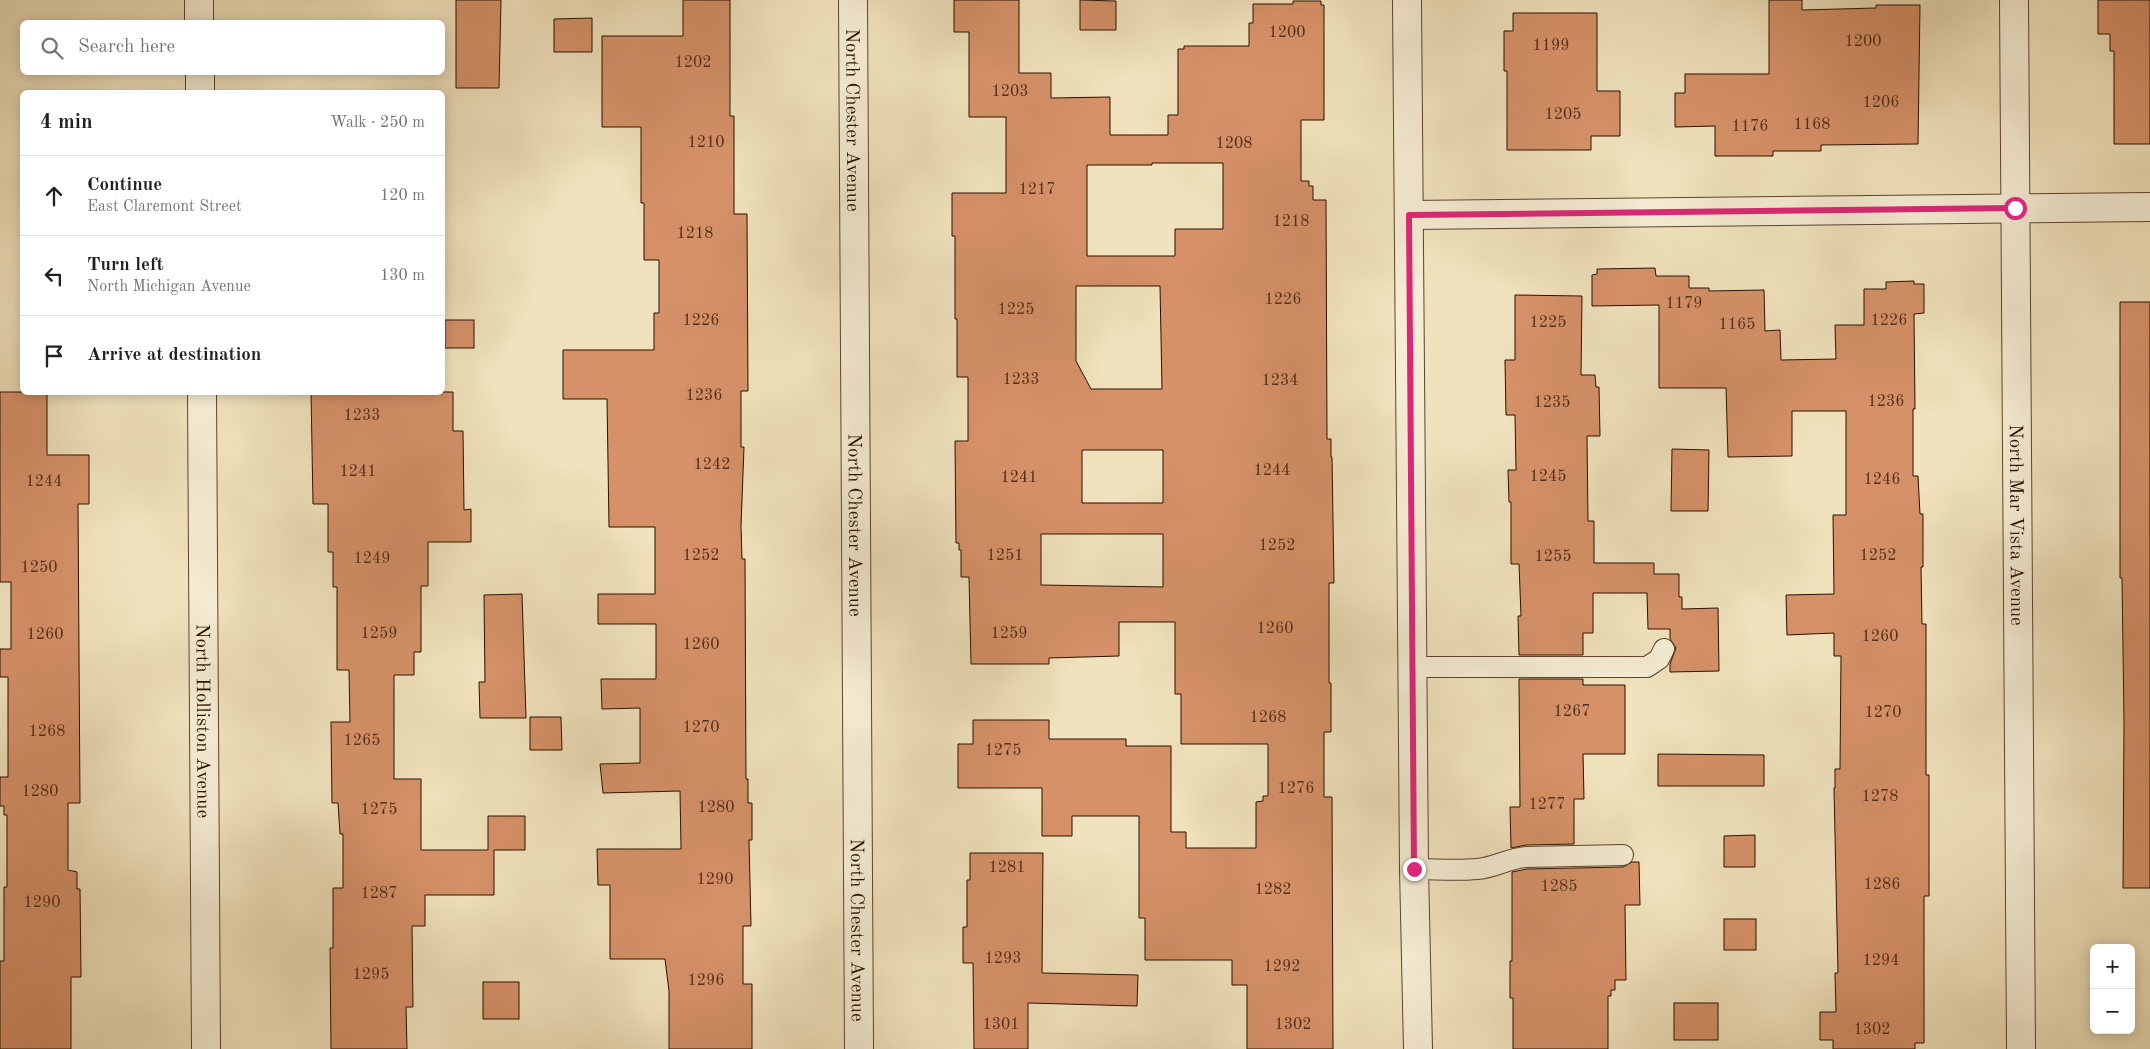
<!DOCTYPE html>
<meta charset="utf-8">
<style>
body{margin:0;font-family:"Old Standard TT",serif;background:#f6f6f6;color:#202124}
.controls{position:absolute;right:15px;bottom:15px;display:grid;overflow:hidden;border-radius:8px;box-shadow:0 2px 12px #0003}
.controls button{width:45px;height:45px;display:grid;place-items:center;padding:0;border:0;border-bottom:1px solid #e0e0e0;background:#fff;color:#202124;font:25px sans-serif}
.stop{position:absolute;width:15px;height:15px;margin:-11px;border:4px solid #db2777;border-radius:50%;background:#fff}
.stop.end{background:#db2777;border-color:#fff;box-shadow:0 1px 5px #0008}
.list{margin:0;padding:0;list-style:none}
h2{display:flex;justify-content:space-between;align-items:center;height:65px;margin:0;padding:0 20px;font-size:21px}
h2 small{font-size:16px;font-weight:400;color:#757577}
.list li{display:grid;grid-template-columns:32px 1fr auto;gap:15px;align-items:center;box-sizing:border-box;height:80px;padding:0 20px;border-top:1px solid #e0e0e0}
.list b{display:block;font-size:19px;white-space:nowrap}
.list p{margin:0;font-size:16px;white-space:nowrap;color:#757577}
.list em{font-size:16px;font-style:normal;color:#757577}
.icon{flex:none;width:28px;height:28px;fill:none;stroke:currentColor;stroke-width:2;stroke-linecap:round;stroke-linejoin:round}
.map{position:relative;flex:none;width:2150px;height:1049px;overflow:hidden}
.search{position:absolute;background:#fff;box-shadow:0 2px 12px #0003;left:20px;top:20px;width:425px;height:55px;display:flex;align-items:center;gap:12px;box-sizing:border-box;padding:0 18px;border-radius:8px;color:#757577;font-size:19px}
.panel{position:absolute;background:#fff;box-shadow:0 2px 12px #0003;left:20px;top:90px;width:425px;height:305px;border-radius:8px}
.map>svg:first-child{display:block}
.building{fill:#d69168;stroke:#291000;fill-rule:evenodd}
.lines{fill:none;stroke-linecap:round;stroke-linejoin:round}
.service-casing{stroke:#5b442f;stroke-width:22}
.minor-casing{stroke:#5b442f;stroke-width:30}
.service{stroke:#f5ecd3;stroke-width:20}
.minor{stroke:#f5ecd3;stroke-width:28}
.route{stroke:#db2777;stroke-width:6}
.labels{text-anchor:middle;stroke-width:5;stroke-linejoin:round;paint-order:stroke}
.number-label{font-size:16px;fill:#54301a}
.street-label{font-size:19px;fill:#291000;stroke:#f5ecd3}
</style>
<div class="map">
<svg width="2150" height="1049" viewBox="0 0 2150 1049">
<rect width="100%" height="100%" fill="#f0e2bc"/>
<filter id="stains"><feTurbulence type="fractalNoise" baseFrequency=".004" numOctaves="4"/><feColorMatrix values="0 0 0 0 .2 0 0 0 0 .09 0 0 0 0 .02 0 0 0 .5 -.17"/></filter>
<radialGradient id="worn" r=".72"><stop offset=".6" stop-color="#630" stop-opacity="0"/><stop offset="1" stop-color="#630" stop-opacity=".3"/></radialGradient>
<g class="building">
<path d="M456,0H501L499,88H456Z"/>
<path d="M683,0H730V116H734V214H747L748,391H741V447H744L741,526L742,559H745L746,779H748V803H752V840H749L751,926H743V984H752V1049H669V991L665,959H610V885H598L597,849H681L680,791L603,793L600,764L640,763V708L602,709L601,679H656V624H598V594H655V527H609L607,399H563V350H654V313H659V260H644V203H641V127H602V36H683Z"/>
<path d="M954,0H1019V73H1051V98L1110,97V135H1168V115H1178V49H1184V46H1249V23H1253V4H1293V1H1321V5H1324V120H1301V181H1309V186H1313V200H1326L1327,439H1331V457H1332L1334,583H1329V683H1331V732H1324V797H1332L1333,1049H1247V985H1232V960H1145V918H1139V816H1072V836H1042V788H958V744H973V720H1049V739H1126V746H1171V832H1186V848H1256V802L1263,801V796H1268V744H1181V694H1175V622H1119V656L1049,658V664H971L969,577H961V550H959V543H956L955,441H968V377H957V319H955V236H952V193H1006V117H969V32H954ZM1152,163H1223V229H1175V256H1087V165H1152ZM1076,286H1160L1162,389H1091L1076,361ZM1082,450H1163V503H1082ZM1041,534H1163V587L1041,585Z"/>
<path d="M1080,0L1116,1V30H1080Z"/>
<path d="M1769,0H1802V10L1876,8V5H1920L1918,144L1821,145V151H1773V156H1715V126L1675,127V93H1685V74H1769Z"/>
<path d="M2098,0H2150V144H2114V51H2110V34H2098Z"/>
<path d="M1513,13H1597V91H1620V136H1591V150H1507V71H1504V31H1513Z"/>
<path d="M592,18V52H554V19Z"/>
<path d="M1655,268L1656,276H1689V288H1709V291L1764,290L1765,331L1780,330L1781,360L1836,359L1835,325H1864V289H1886V282L1914,281V284H1924V313L1914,314L1915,409H1913V476H1918L1920,514H1923V567H1921L1922,624H1926V775H1929V896H1924V1043H1915V1049H1833V1040H1820V1012H1836L1835,973H1838L1834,788H1835V769H1840L1841,656H1834V633L1787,635L1786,595L1834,594L1833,515H1846V411H1792V456L1728,457L1726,388H1659V305L1592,306V275L1597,274V269Z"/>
<path d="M1515,295L1582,296L1581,375H1595L1596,387H1599L1600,436H1587L1588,521H1594V563H1654V574H1679V597H1682V609L1718,608L1719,671L1670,672V664L1676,648L1670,639V629H1648L1647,593H1593V633H1583V655H1519L1518,616H1521L1519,564H1511V502H1509L1508,470H1516L1515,415H1506L1505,360H1515Z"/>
<path d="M2120,302H2150V888H2123L2124,722L2122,578H2120Z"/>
<rect x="445" y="320" width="29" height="28"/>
<path d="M0,392H47V455H89V504H78L80,803H68V870L77,872V889H80L81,977H71V1049H0V961H4V887H7V815H4V806H0V777H8V677H0V649H11V582H0Z"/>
<path d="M311,392H453V431H463L464,510L471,509V542H428V586H421V652H414V675H394V779H421V850H488V816H525V850H494V895H425V926H412L413,1007H406L407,1049H331L330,948H333V888H343V834H340L338,803H332L331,722H350L349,670H337V587H333V552H328V504H313Z"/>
<path d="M1672,449L1709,450L1708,511H1671Z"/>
<path d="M522,594L526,718H480L479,682H485L484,595Z"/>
<path d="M1519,679H1583V685H1625V754H1583L1584,799H1574V844L1526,845L1511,848L1510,807H1520Z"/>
<path d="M530,717H561L562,750H530Z"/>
<path d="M1658,754L1764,755V786H1658Z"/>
<path d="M1755,835V867H1724V836Z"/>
<path d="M970,853H1043L1042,973L1138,975L1137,1006L1028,1003V1049H974L973,963H963V927H967V880H970Z"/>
<path d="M1632,862H1639L1640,905H1625L1626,980H1615V990H1611V996H1608V1049H1513V998H1510V961H1512V872L1527,869L1623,867Z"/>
<rect x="1724" y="919" width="32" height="31"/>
<rect x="483" y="982" width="36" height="37"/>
<rect x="1674" y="1003" width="44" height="37"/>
</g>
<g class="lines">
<g class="service-casing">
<g id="service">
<path d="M1413,667H1647L1659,659L1664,649"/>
<path d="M1414,869C1435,869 1456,871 1477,869C1494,868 1509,858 1526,857L1623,855"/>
</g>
</g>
<g class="minor-casing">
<g id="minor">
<path d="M199,0V22"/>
<path id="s1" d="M853,0L859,1049"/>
<path d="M1407,0L1414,869L1418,1049"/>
<path id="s2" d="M2014,0L2021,1049"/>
<path d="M200,72V92"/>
<path d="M1409,215L2150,207"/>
<path id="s3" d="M202,392L206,1049"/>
</g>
</g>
<use href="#service" class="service"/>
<use href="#minor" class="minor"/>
</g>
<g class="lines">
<path class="route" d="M1414,869L1409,215L2015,208"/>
</g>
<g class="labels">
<g class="number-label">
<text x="1287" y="37">1200</text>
<text x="1863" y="46">1200</text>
<text x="1551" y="50">1199</text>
<text x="693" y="67">1202</text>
<text x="1010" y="96">1203</text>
<text x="1881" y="107">1206</text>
<text x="1563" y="119">1205</text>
<text x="1812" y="129">1168</text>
<text x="1750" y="131">1176</text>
<text x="706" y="147">1210</text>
<text x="1234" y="148">1208</text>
<text x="1037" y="194">1217</text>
<text x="1291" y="226">1218</text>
<text x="695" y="238">1218</text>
<text x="1283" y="304">1226</text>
<text x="1684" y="308">1179</text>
<text x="1016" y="314">1225</text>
<text x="701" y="325">1226</text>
<text x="1889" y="325">1226</text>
<text x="1548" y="327">1225</text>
<text x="1737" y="329">1165</text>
<text x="1021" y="384">1233</text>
<text x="1280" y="385">1234</text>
<text x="704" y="400">1236</text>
<text x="1886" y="406">1236</text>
<text x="1552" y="407">1235</text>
<text x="362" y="420">1233</text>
<text x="712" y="469">1242</text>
<text x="1272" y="475">1244</text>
<text x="358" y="476">1241</text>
<text x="1548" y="481">1245</text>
<text x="1019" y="482">1241</text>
<text x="1882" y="484">1246</text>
<text x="44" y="486">1244</text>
<text x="1277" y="550">1252</text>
<text x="701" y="560">1252</text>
<text x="1005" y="560">1251</text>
<text x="1878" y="560">1252</text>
<text x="1553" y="561">1255</text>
<text x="372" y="563">1249</text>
<text x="39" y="572">1250</text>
<text x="1275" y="633">1260</text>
<text x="379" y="638">1259</text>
<text x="1009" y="638">1259</text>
<text x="45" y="639">1260</text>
<text x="1880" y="641">1260</text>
<text x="701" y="649">1260</text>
<text x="1572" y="716">1267</text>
<text x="1883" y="717">1270</text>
<text x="1268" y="722">1268</text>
<text x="701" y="732">1270</text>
<text x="47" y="736">1268</text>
<text x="362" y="745">1265</text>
<text x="1003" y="755">1275</text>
<text x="1296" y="793">1276</text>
<text x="40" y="796">1280</text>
<text x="1880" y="801">1278</text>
<text x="1547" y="809">1277</text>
<text x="716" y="812">1280</text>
<text x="379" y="814">1275</text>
<text x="1007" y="872">1281</text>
<text x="715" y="884">1290</text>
<text x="1882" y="889">1286</text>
<text x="1559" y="891">1285</text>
<text x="1273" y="894">1282</text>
<text x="379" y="898">1287</text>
<text x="42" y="907">1290</text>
<text x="1003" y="963">1293</text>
<text x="1881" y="965">1294</text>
<text x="1282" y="971">1292</text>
<text x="371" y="979">1295</text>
<text x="706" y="985">1296</text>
<text x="1001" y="1029">1301</text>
<text x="1293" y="1029">1302</text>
<text x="1872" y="1034">1302</text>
</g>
<g class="street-label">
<text dy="7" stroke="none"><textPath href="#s1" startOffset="120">North Chester Avenue</textPath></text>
<text dy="7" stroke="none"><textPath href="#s1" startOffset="525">North Chester Avenue</textPath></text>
<text dy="7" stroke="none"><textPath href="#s2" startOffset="525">North Mar Vista Avenue</textPath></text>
<text dy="7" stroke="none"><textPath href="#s3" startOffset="329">North Holliston Avenue</textPath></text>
<text dy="7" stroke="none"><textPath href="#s1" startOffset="930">North Chester Avenue</textPath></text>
</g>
</g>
<rect width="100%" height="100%" filter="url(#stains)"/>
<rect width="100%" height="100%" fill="url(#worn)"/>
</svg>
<div class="controls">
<button>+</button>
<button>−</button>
</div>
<div class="stop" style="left:2015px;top:208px"></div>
<div class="stop end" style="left:1414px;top:869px"></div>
<div class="search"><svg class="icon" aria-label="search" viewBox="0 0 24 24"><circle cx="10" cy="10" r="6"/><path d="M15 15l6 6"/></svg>Search here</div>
<section class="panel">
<h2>4 min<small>Walk · 250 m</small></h2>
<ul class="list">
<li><svg class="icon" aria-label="ahead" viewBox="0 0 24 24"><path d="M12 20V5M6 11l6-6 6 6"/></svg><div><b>Continue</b><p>East Claremont Street</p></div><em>120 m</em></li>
<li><svg class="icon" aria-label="left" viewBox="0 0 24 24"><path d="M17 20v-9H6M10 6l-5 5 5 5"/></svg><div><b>Turn left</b><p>North Michigan Avenue</p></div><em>130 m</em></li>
<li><svg class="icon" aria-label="arrive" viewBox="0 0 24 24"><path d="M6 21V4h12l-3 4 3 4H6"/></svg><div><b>Arrive at destination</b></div></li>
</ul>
</section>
</div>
